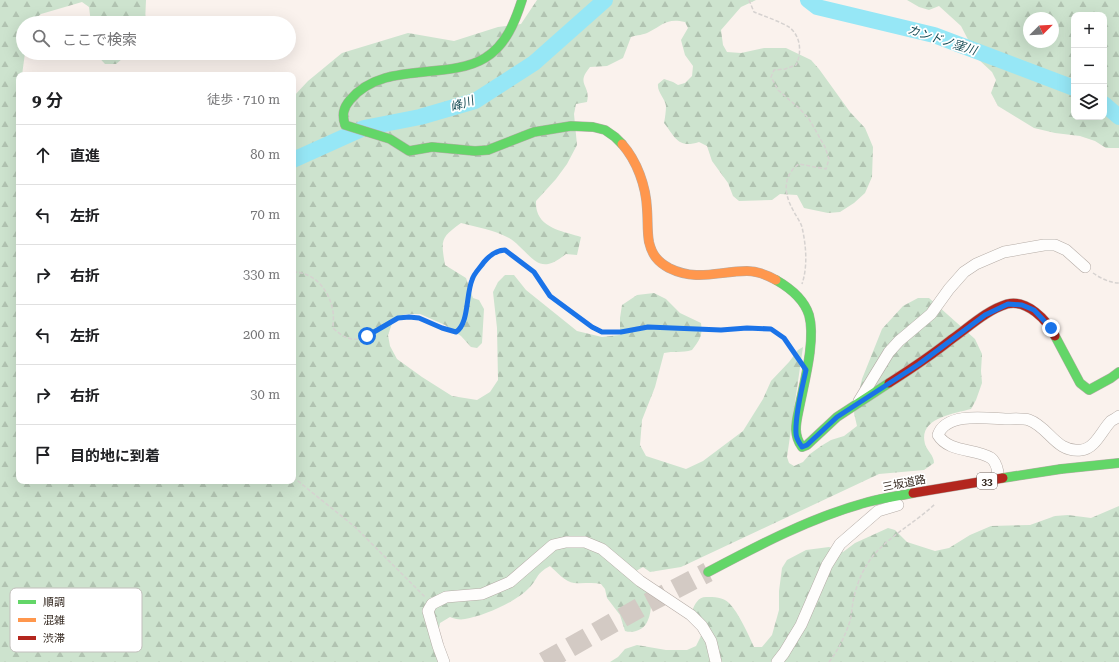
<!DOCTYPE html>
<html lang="ja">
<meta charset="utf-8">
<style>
body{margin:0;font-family:"Roboto Serif","Noto Sans JP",serif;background:#f2f2f2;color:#202124}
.controls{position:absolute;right:12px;top:12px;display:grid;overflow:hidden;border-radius:8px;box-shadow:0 4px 16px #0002}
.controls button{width:36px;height:36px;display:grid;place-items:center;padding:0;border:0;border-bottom:1px solid #e0e0e0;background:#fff;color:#202124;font:20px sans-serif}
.compass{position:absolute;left:1023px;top:12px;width:36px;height:36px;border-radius:50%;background:#fff;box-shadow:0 4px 16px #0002;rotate:66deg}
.stop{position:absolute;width:12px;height:12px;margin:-9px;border:3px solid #1a73e8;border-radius:50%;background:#fff}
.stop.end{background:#1a73e8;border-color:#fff;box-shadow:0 1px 4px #0008}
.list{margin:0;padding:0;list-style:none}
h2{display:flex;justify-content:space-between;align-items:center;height:52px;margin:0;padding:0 16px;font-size:17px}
h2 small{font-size:13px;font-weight:400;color:#757577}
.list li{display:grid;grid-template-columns:26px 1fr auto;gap:12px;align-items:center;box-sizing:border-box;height:60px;padding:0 16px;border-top:1px solid #e0e0e0}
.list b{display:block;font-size:15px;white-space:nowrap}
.list em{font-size:13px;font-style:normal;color:#757577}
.icon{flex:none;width:22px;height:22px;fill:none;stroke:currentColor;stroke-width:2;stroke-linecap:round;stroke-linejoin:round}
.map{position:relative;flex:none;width:1119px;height:662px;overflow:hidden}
.search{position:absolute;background:#fff;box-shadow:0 4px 16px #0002;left:16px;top:16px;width:280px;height:44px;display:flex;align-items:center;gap:10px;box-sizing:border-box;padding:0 14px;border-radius:22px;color:#757577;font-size:15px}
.panel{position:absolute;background:#fff;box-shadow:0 4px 16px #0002;left:16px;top:72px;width:280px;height:412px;border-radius:8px}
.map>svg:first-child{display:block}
.forest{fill:url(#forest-firs);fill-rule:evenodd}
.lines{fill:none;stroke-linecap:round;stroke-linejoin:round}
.river{stroke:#96e7f6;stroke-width:16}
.highway-tunnel{stroke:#d3cac4;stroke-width:20;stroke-dasharray:20 10;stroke-linecap:butt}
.street-casing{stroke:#b5aca6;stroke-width:12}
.fast-casing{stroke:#b5aca6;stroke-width:10}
.slow-casing{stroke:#b5aca6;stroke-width:10}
.jam-casing{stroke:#b5aca6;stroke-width:10}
.path{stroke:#d6d2d0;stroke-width:1.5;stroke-dasharray:4 2;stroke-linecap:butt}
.street{stroke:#fefdfc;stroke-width:11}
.fast{stroke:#63d668;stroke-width:9}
.slow{stroke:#ff974d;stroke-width:9}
.jam{stroke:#b3261e;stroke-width:9}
.fast-bridge-casing{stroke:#b5aca6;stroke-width:10;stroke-linecap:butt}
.jam-bridge-casing{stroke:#b5aca6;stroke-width:10;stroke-linecap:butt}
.fast-bridge{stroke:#63d668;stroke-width:9}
.jam-bridge{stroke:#b3261e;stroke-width:9}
.route{stroke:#1a73e8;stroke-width:5}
.labels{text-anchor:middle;stroke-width:3.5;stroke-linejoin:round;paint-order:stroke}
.shield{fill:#fff;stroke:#726963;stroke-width:1}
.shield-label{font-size:10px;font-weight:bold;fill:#352920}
.street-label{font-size:11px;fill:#352920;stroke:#fff}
.water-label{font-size:12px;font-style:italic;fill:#154a54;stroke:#fff}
.key{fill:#fff;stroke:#c2bfbc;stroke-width:1}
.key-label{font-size:11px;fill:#352920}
</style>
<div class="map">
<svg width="1119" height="662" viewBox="0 0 1119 662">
<defs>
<pattern id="forest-firs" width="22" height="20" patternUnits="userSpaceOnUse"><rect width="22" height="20" fill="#cde3ce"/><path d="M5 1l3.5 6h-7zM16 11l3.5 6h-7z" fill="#b1c3b1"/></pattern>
</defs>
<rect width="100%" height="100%" fill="#faf2ed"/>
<g class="forest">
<path d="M0,0H146L145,23H91L89,7L82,2L41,14L30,23H23V53H25L22,75H19V96L16,122L19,130V481H293V97L308,81L342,53L408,33L454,41L498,27L521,24L537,0H756L741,7L721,30L723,45L727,52L741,53L764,48H786L811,60L819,69L850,112L865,128L873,147L872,177L865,193L854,203L840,212L828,213L804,208L797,195L780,194L772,200L739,201L733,196L728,183L712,161L707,146L699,142C678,149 675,137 664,123C665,118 666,111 666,106C665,98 657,92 658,84L664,79L673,82L678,85L685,83L692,76L693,66L685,55L681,40L688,28L685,22C667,18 664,24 649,32C644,35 637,35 631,37L623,58L607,66L590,67C575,85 591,84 587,102L576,104L574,114L577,145L567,164L556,179L536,201C536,204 536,208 537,211C542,229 566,232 581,237L577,255L566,254C542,273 537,263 519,246C516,243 513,240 509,238C494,230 477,227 461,223C440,238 441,240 445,265L466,278L473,298L479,300L484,309L482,343L477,348L471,347L461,336L445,325L420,314H406L394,318L388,335L390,346L397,359L422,377L452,396L477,400L490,392L498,380L497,328L493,292L498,282L505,275H514L526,290L577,331L602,337L620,335V318L622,305L637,295L654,293L666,299L680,313L701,323C703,337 699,340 692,350C682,353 673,351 664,353L655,387L642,420L640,445L646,456L686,469L703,461L743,431L763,399L771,381L789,362L798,350L803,347L787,457L789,463L794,466L803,462L810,454L821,446L831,440L844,436L857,426L854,413L862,379L882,329L903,306L918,298H929L975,339L982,354L981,371L982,383L976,400L971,409C953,414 918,418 925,444C927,451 934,455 934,463L924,470L879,474L681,567L650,572L643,567L636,571C640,578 648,587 650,595C652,602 651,614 648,620C645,629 634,634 625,631L620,615L607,598L605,589L601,584C592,582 583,584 574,583C565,582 557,572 550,566C535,574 539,578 529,588C516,602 484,616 465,619C460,620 455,619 450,617L440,623L437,639L446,662H0Z"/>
<path d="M907,0H1119V148H1106L1095,141L1080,136L1055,133L1034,128L998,106L991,93L996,80L992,72L978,59L961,26L939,6L929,10L919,7ZM1074,15H1104V117H1074ZM1029,18H1053V42H1029Z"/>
<path d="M95,53H129L116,64H105Z"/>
<path d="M1119,506V662H610L618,657L625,649L637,645L666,650H687L696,646L702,634L692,611C695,604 698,597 706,597C714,597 723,597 729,603C739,613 748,634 754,647H762L772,635L779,610V591L782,568L787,560L806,550L829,547L843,552L855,543L888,528L895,530L907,542L935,551L949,548L970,535L991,526L1030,525L1055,516L1068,515L1091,518Z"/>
</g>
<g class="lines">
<g class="river">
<path d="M808,0L817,7L934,35L1074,88"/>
<path d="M1104,104L1119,117"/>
<path d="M293,160L364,128L420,117L475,101L534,63L605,0"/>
</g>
<path class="highway-tunnel" d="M544,662L648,603L708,572"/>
<g class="street-casing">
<g id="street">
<path d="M859,401L889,352L899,341L931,314L949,289L964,272L976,264L1004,252L1044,245H1055L1066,250L1085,267"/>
<path d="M992,482L998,472C997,467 995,461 991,458C975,448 949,453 938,435C946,412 986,418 1005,419C1012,419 1023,418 1029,420C1049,427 1056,453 1081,450C1095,449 1102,430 1111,421C1114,419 1117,418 1119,416"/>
<path d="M444,662L438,646L428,611L432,604L446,597L482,594L510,582L553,545L566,542H585L602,549L640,581L691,615L702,626L711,641L716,662"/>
<path d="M777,662L784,653L801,625L827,565L840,544L878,511L898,505"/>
</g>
</g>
<g class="fast-casing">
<g id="fast">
<path d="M522,0C515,22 506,45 485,58C447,81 383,60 350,100C343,108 342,115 345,125L390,139L409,151L432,147L475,151L488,150L534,132L571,126L593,127L605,130L615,137L622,144"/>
<path d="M776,280C790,288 804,299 809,315C816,340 804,383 799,409C796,423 793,435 802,447L807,445L837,417L889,383"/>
<path d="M1055,336L1080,383L1089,390L1111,378L1119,372"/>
<path d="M1061,469L1119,463"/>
<path d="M708,572C759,545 812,517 868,502C883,498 898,496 913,493"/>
</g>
</g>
<g class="slow-casing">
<path id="slow" d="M622,144C637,161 646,186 647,209C648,220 647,231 649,242C652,255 658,262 669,268C697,282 719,271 747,271C757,271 767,275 776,280"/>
</g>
<g class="jam-casing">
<path id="jam" d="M889,383C911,369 932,355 952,339C969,327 987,310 1007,304C1027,299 1047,320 1055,336"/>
</g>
<g class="path">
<path d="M749,0L754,12C764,16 781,22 789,27C801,36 802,53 796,65L785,69L774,70L771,77L778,90L800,109L809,119L825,147L829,159L826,169L799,164C782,176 784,194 793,210C796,216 800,221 802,227C806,245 808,266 802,284"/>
<path d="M293,272C315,272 330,291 333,312C334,317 333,323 333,328C364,358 378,319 408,317C421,317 430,323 441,327C446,329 451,330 456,332C469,324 466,294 472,280C474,273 480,268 484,262C490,255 496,250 505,250L534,272L550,296L592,327L602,332H621L648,327L721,330L747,328L771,329L784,338L797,356"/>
<path d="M1093,273C1100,278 1110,283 1119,283"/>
<path d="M293,477L355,527L425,597"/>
<path d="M829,662C839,649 845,636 850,621C852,613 852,605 854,597C856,588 860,576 865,568C879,541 913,525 935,504"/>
</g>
<use href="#street" class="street"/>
<use href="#fast" class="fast"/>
<use href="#slow" class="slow"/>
<use href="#jam" class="jam"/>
<g class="fast-bridge-casing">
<path id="fast-bridge" d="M1003,478L1061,469"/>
</g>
<g class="jam-bridge-casing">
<path id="jam-bridge" d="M913,493L1003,478"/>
</g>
<use href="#fast-bridge" class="fast-bridge"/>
<use href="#jam-bridge" class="jam-bridge"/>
</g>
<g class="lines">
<path class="route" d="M367,336L398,318L409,317L419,318L442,328L456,332C469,324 466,294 472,280C474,273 480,268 484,262C490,255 496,250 505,250L534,272L550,296L592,327L602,332H621L648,327L721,330L747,328L771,329L784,338L806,370C802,389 795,413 796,433C796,439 799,442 802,447L807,445L837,417L919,364L985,315L1008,304L1022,305L1034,310L1051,328"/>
</g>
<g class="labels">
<rect class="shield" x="977" y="473" width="20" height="16" rx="3"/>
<g class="shield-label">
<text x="987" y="485">33</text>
</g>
<g class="street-label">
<text transform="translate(904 483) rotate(-11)" y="4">三坂道路</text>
</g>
<g class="water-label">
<text transform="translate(942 40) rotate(18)" y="4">カンドノ窪川</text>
<text transform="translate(462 104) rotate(-19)" y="4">峰川</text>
</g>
</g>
<rect x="10" y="588" width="132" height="64" rx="6" class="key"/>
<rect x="18" y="600" width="18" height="4" fill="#63d668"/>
<rect x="18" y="618" width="18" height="4" fill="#ff974d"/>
<rect x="18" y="636" width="18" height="4" fill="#b3261e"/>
<g class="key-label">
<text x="43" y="606">順調</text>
<text x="43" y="624">混雑</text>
<text x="43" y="642">渋滞</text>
</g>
</svg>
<div class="controls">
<button>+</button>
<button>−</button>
<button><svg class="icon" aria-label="layers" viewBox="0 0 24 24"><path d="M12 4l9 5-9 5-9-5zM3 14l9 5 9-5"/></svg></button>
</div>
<svg class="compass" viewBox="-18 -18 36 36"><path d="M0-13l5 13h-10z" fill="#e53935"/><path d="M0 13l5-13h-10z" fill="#757577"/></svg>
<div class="stop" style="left:367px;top:336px"></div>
<div class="stop end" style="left:1051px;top:328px"></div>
<div class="search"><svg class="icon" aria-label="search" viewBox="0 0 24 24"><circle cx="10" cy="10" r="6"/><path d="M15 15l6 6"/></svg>ここで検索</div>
<section class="panel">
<h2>9 分<small>徒歩 · 710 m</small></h2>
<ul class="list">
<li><svg class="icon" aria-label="ahead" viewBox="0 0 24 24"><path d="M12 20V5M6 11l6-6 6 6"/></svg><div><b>直進</b></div><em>80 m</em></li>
<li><svg class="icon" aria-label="left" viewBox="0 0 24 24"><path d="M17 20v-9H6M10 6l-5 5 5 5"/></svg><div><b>左折</b></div><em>70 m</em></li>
<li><svg class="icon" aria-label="right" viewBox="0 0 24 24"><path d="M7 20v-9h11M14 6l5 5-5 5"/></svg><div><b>右折</b></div><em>330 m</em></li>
<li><svg class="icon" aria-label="left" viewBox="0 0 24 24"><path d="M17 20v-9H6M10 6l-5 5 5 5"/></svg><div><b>左折</b></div><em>200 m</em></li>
<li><svg class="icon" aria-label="right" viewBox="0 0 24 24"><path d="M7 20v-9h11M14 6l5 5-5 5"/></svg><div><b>右折</b></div><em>30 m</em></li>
<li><svg class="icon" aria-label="arrive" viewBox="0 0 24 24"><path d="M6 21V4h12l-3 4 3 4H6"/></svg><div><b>目的地に到着</b></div></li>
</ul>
</section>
</div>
